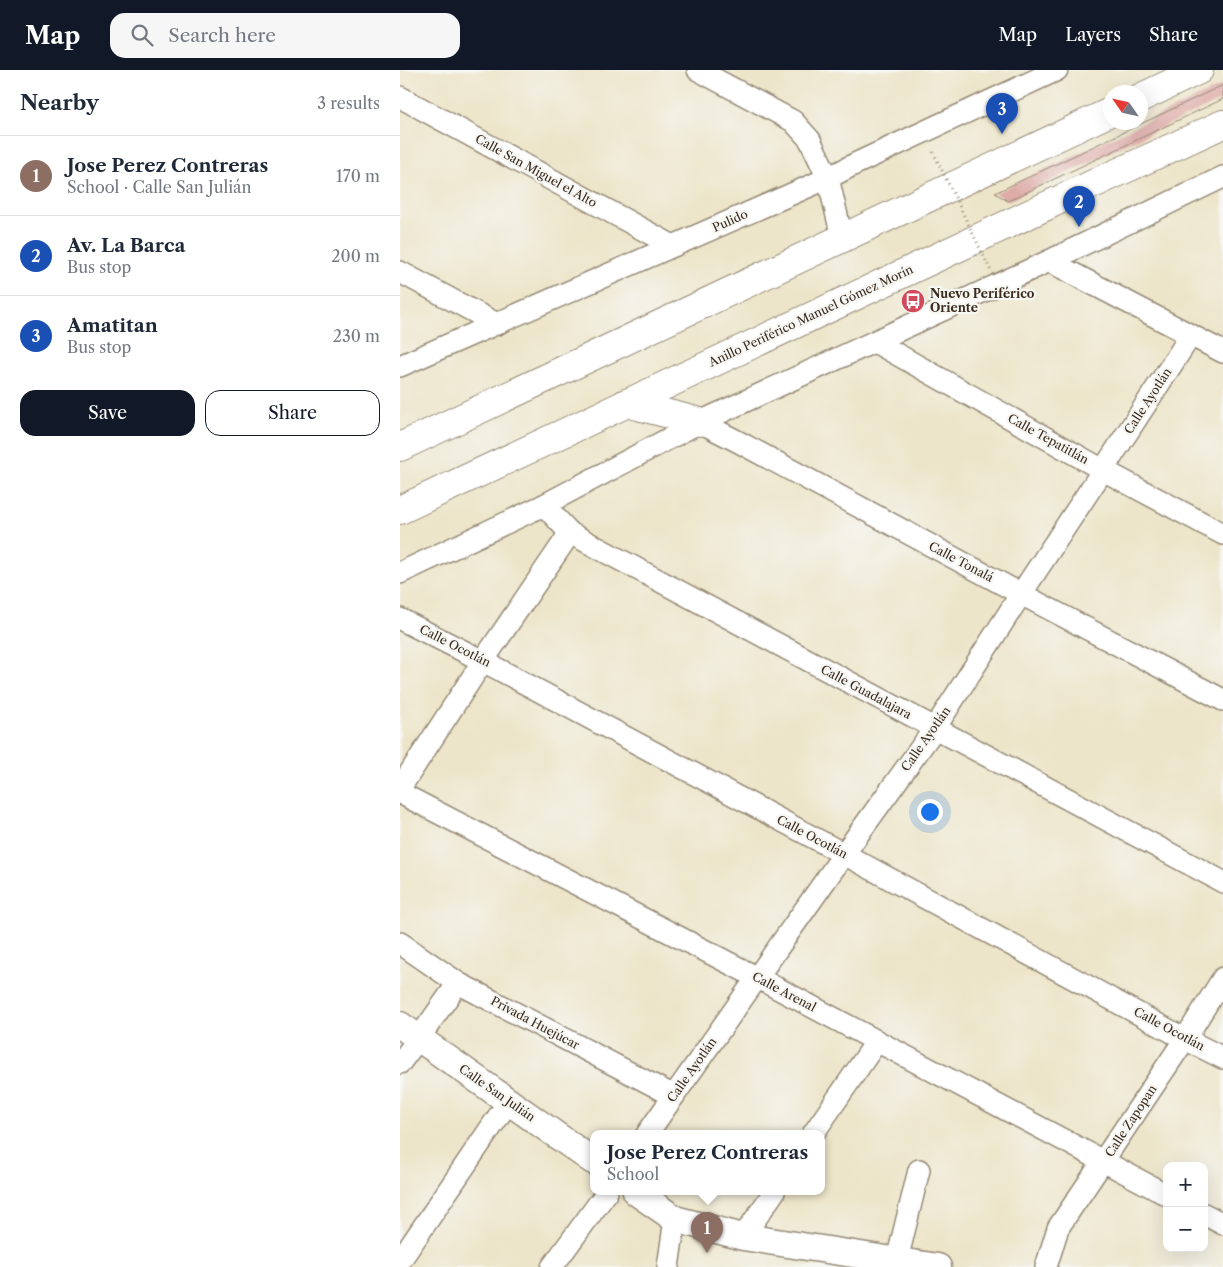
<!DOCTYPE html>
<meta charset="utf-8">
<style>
body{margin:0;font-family:"Libre Caslon Text",serif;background:#f6f6f7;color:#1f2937}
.controls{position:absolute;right:15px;bottom:15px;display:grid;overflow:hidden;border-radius:10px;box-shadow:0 5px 20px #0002}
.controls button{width:45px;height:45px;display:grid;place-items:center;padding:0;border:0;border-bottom:1px solid #e0e1e3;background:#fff;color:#1f2937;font:25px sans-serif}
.compass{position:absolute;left:703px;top:15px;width:45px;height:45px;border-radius:50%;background:#fff;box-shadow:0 5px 20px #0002;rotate:304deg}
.you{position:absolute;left:529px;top:741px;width:18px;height:18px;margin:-12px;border:4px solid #fff;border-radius:50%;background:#1a73e8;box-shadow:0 0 0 8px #1a73e833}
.badge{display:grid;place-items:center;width:32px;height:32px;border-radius:50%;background:#111827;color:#fff;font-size:16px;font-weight:700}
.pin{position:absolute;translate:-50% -41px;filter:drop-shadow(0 1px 2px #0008)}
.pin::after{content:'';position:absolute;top:26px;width:18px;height:15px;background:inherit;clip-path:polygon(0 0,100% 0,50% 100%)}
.popup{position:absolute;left:190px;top:1060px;width:235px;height:65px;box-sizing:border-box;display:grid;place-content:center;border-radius:10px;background:#fff;filter:drop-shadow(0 1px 4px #0005);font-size:16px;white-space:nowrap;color:#747a83}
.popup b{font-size:19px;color:#1f2937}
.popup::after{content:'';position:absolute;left:50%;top:100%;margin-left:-10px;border:10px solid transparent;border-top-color:#fff}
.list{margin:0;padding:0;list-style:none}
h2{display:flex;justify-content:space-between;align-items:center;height:65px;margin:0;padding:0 20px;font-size:21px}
h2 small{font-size:16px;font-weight:400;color:#747a83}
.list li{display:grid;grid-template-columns:32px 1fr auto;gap:15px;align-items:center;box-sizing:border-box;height:80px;padding:0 20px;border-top:1px solid #e0e1e3}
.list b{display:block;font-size:19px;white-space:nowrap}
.list p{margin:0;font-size:16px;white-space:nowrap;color:#747a83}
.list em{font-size:16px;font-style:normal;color:#747a83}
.actions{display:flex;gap:10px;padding:15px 20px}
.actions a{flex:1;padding:11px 0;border:1px solid #111827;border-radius:15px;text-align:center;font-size:18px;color:#111827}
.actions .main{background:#111827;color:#fff}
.icon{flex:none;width:28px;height:28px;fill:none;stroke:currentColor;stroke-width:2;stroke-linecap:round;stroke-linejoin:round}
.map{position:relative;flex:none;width:823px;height:1197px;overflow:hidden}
header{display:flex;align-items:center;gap:30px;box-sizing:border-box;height:70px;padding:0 25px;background:#111827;color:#fff}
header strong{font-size:24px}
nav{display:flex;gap:28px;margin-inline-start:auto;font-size:18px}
.search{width:350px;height:45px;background:#f6f6f7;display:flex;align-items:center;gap:12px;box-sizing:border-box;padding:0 18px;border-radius:15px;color:#747a83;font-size:19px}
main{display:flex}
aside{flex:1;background:#fff}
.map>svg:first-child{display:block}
.building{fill:#deaba7}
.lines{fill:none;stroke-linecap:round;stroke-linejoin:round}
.minor-casing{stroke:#948874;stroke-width:24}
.tertiary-casing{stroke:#948874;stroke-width:29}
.trunk-casing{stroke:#948874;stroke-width:30}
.minor{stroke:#fff;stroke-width:21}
.tertiary{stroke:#fff;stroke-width:26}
.trunk{stroke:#fff;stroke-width:28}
.path-bridge{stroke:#948874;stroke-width:3;stroke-dasharray:1 4;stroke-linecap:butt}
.labels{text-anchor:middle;stroke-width:4.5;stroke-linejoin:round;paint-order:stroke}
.street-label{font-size:12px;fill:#3b2a1e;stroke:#f6f6f2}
.poi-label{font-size:12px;font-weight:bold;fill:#3b2a1e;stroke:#f6f6f2;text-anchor:start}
</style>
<header>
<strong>Map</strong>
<div class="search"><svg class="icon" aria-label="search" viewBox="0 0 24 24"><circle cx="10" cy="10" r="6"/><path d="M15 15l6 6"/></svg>Search here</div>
<nav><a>Map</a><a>Layers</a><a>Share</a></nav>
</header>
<main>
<aside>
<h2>Nearby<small>3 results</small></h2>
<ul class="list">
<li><span class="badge" style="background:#8d6e63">1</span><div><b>Jose Perez Contreras</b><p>School · Calle San Julián</p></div><em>170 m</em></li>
<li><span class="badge" style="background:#1a4fb4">2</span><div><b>Av. La Barca</b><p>Bus stop</p></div><em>200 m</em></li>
<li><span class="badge" style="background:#1a4fb4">3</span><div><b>Amatitan</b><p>Bus stop</p></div><em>230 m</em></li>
</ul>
<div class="actions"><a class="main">Save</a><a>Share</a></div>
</aside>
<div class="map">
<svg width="823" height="1197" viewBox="0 0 823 1197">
<rect width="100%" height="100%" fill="#f6f6f2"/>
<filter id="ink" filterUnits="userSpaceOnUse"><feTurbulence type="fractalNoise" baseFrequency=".02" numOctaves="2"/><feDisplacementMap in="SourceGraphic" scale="10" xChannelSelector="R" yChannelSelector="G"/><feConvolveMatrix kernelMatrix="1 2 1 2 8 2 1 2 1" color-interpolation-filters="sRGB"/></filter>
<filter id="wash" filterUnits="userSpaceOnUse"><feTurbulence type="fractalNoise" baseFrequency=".0096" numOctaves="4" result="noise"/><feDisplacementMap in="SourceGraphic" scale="20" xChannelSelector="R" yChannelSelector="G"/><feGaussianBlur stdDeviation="1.12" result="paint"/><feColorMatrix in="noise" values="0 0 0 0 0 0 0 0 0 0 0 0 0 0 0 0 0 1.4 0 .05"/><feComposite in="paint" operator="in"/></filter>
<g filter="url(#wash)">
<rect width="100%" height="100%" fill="#ede5c9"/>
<g id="blocks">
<path class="building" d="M823,15V29L608,131L595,123Z"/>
</g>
</g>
<g filter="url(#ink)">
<use href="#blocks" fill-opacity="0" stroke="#948874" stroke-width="1"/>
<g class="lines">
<g class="minor-casing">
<g id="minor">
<path d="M298,0L393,51L410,70L428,108L442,167"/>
<path d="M0,27L273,176"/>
<path d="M649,191L823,282"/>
<path d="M0,202L97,254"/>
<path d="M475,272L703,400L823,464"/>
<path d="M0,296L428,108L455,94L657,0"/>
<path d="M300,352L337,371L621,524L823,630"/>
<path d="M144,435L170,463L823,812"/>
<path d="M0,503L144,435L300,352L649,191L823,107"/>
<path d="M0,549L83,591L444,784L785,969L823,988"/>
<path d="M0,718L83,591L170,463"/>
<path d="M0,723L358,908L767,1125"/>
<path d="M0,873L58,913L274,1026"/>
<path d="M0,993L19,968L58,913"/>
<path d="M247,1064L444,784L535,658L621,524L703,400L791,265"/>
<path d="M413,1064L477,971"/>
<path d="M804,1144L823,1154"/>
<path d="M343,1167L374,1122"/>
<path d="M0,1191L109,1031"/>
<path d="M152,1197L207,1122"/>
<path d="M268,1197L275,1149"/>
<path d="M492,1197L497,1190L519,1100"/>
<path d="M646,1197L658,1158L785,969L823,908"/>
</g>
</g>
<g class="tertiary-casing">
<g id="tertiary">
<path d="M0,955L193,1091"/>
<path d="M236,1122L275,1149L343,1167L538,1197"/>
</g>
</g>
<g class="trunk-casing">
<g id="trunk">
<path d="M740,28L799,0"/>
<path d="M226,333L300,352"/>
<path d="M0,377L710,42"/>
<path d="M0,440L708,107L823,54"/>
</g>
</g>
<use href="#minor" class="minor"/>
<use href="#tertiary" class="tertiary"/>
<use href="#trunk" class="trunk"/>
<path class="path-bridge" d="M533,82L593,205"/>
</g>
</g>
<defs>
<g id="bus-disc" transform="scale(1.25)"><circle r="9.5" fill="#d1495b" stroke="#f6f6f2"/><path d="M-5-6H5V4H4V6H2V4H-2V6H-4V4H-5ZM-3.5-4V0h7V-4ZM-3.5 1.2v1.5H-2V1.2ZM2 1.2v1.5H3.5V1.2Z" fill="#fff"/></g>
</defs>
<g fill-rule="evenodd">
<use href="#bus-disc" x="513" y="231"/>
</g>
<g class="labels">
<g class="street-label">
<text transform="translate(136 101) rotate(29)" y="4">Calle San Miguel el Alto</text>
<text transform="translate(330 151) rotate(-24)" y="4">Pulido</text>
<text transform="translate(411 246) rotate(-25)" y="4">Anillo Periférico Manuel Gómez Morín</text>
<text transform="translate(748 331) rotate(-57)" y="4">Calle Ayotlán</text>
<text transform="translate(648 369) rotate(29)" y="4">Calle Tepatitlán</text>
<text transform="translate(561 492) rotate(28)" y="4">Calle Tonalá</text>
<text transform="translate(55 576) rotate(27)" y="4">Calle Ocotlán</text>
<text transform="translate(466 622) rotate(28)" y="4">Calle Guadalajara</text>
<text transform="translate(526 669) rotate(-55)" y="4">Calle Ayotlán</text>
<text transform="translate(412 767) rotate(28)" y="4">Calle Ocotlán</text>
<text transform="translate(384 922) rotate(28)" y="4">Calle Arenal</text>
<text transform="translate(135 953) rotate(28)" y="4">Privada Huejúcar</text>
<text transform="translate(769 959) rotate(28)" y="4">Calle Ocotlán</text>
<text transform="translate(292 1000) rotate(-55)" y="4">Calle Ayotlán</text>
<text transform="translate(97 1023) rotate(35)" y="4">Calle San Julián</text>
<text transform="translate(731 1051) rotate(-57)" y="4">Calle Zapopan</text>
</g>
<g class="poi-label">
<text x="530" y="228">Nuevo Periférico<tspan x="530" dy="14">Oriente</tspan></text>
</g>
</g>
</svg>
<div class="controls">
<button>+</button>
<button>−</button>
</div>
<svg class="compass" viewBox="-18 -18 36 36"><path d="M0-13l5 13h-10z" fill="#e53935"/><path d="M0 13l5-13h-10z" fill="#747a83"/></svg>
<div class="you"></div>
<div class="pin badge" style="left:307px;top:1183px;background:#8d6e63">1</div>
<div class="popup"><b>Jose Perez Contreras</b>School</div>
<div class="pin badge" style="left:679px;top:157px;background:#1a4fb4">2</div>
<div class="pin badge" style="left:602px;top:64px;background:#1a4fb4">3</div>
</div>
</main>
